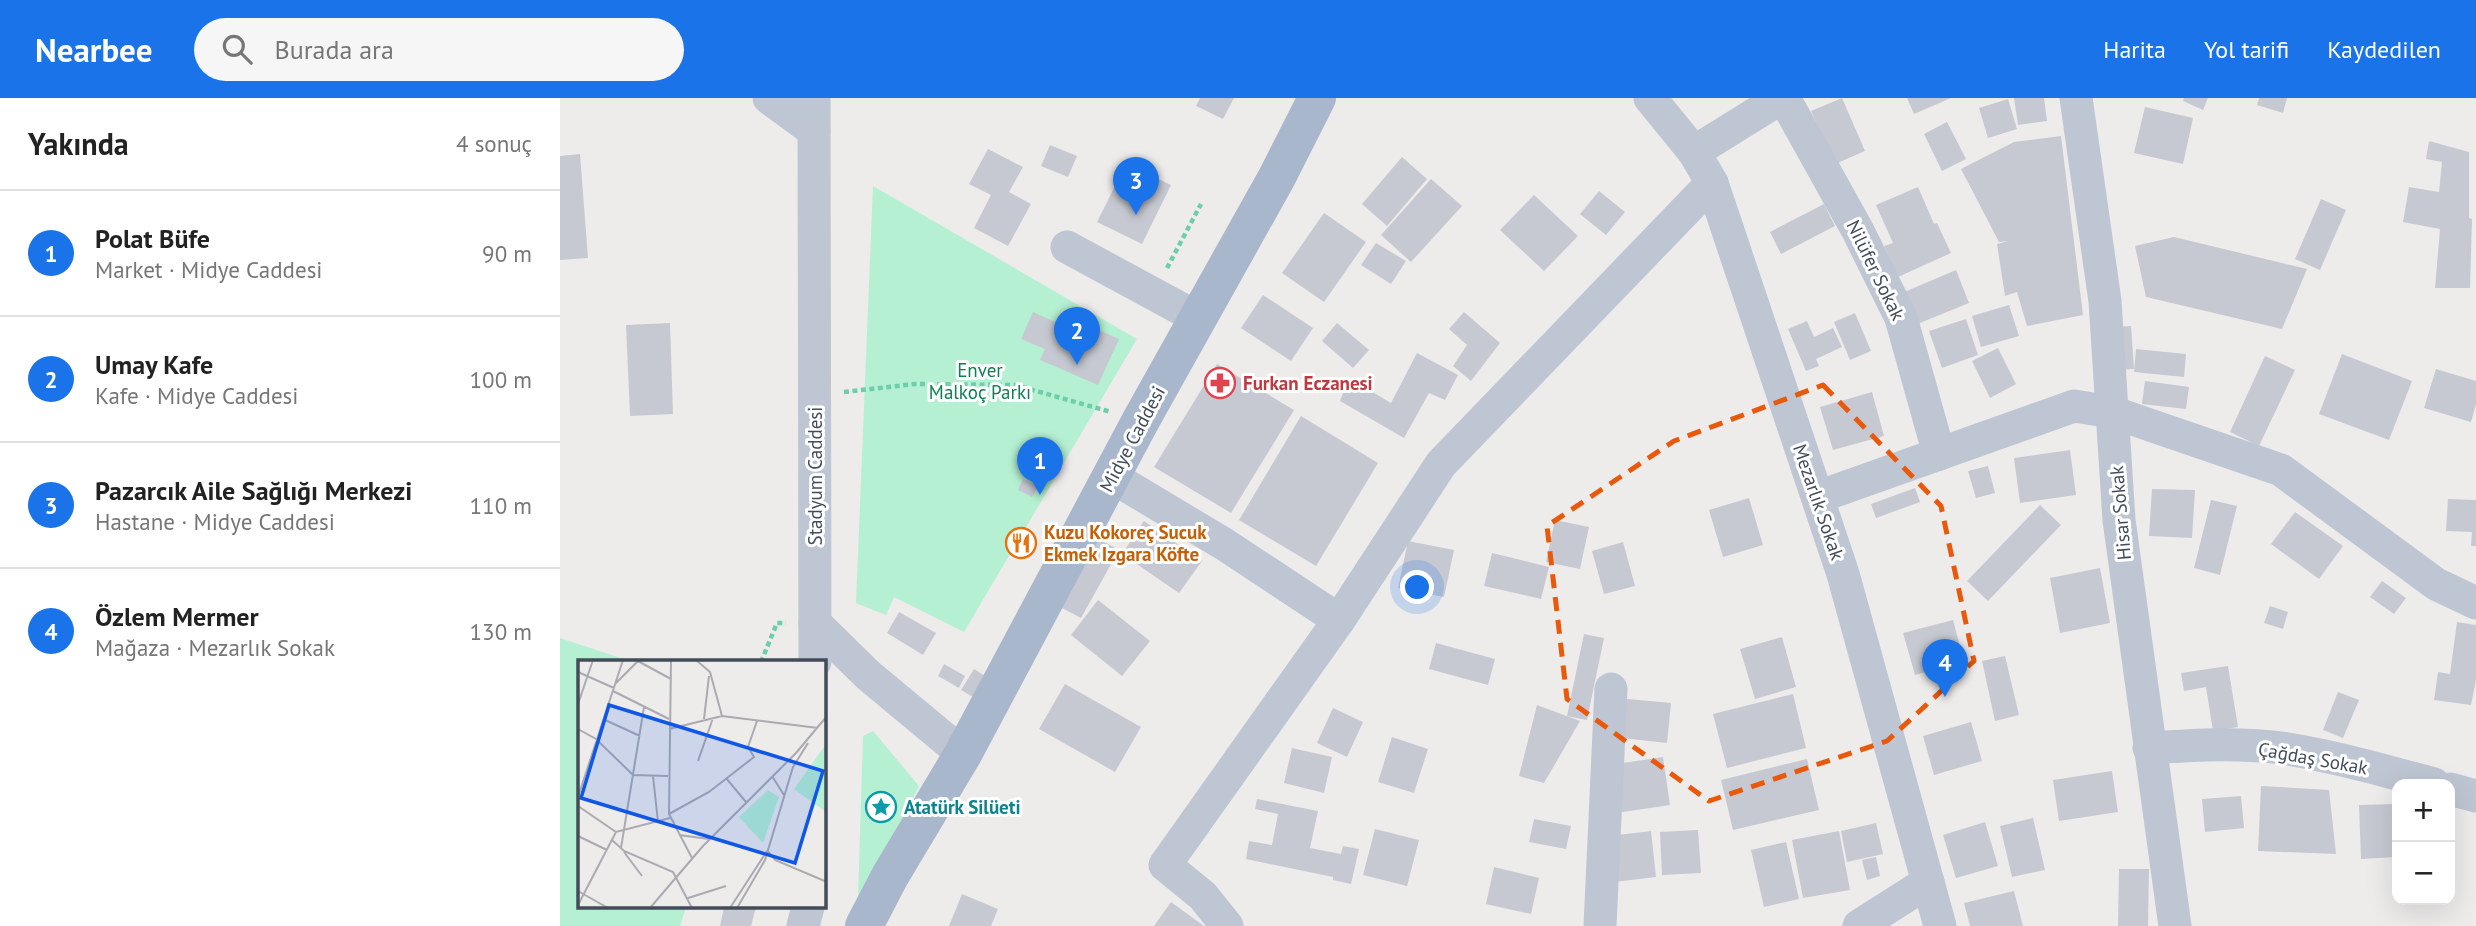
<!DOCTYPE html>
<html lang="tr">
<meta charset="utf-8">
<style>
body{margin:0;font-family:"PT Sans",sans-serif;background:#f6f6f6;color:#222}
.controls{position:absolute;right:21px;bottom:21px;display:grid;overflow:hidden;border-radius:14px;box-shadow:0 7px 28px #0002}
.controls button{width:63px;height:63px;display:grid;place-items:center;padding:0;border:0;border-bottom:2px solid #e0e0e0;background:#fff;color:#222;font:35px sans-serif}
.you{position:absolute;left:858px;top:490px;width:24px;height:24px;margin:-18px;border:5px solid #fff;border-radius:50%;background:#1a73e8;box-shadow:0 0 0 10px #1a73e833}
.badge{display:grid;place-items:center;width:46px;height:46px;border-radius:50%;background:#1a73e8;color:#fff;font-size:23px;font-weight:700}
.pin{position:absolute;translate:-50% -58px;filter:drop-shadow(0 2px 4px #0008)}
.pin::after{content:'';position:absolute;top:37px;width:24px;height:21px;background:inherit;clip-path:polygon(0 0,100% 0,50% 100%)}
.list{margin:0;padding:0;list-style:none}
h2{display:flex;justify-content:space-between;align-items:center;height:91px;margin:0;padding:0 28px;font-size:30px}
h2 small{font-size:23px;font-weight:400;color:#767676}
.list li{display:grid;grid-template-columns:46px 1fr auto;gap:21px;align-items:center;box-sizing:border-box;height:126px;padding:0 28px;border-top:2px solid #e0e0e0}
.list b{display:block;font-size:26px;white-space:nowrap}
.list p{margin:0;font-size:23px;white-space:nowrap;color:#767676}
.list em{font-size:23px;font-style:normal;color:#767676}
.icon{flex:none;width:38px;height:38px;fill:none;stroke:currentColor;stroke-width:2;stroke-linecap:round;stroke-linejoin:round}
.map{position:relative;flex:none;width:1916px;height:828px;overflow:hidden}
header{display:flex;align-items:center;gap:42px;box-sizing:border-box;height:98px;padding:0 35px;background:#1a73e8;color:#fff}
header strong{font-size:33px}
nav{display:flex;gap:38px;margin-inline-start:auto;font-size:24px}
.search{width:490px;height:63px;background:#f6f6f6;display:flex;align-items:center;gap:18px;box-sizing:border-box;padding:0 24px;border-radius:38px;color:#767676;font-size:26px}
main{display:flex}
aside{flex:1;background:#fff}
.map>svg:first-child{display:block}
.green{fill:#b5f0d2}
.building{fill:#c7c9d2}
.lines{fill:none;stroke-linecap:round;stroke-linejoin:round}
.path{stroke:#6ccfa8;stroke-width:4.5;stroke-dasharray:5 3.5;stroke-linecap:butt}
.minor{stroke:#bdc6d2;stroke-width:33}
.major{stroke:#a9b7cd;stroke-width:38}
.marked{fill:none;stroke:#e8590c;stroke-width:5;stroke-dasharray:14 9;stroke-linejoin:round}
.labels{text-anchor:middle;stroke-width:6;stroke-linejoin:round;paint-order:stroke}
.street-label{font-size:19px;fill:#434c59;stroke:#fff}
.park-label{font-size:19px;fill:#117d52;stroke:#fff}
.health-label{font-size:19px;font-weight:bold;fill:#be3a42;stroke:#fff;text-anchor:start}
.food-label{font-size:19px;font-weight:bold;fill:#c56008;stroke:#fff;text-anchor:start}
.culture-label{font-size:19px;font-weight:bold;fill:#0d838f;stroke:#fff;text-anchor:start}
.inset-road{fill:none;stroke:#aaabb1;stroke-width:2}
.view{fill:#0f57e4;fill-opacity:0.15;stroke:#0f57e4;stroke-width:3.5}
.inset-edge{fill:none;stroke:#434c59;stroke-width:3.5}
</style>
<header>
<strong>Nearbee</strong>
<div class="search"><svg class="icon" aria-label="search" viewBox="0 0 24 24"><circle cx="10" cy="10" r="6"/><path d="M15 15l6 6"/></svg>Burada ara</div>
<nav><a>Harita</a><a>Yol tarifi</a><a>Kaydedilen</a></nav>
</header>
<main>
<aside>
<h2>Yakında<small>4 sonuç</small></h2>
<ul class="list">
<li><span class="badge">1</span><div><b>Polat Büfe</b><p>Market · Midye Caddesi</p></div><em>90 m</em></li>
<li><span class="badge">2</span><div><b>Umay Kafe</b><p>Kafe · Midye Caddesi</p></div><em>100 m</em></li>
<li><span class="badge">3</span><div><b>Pazarcık Aile Sağlığı Merkezi</b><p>Hastane · Midye Caddesi</p></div><em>110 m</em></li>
<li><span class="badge">4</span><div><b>Özlem Mermer</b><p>Mağaza · Mezarlık Sokak</p></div><em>130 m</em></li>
</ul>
</aside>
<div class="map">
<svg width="1916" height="828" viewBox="0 0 1916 828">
<rect width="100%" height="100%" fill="#eeebeb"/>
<g class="green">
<path d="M313,88L577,241L404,534L334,499L326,517L296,505Z"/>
<path d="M0,540L73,564H19V809H126L120,828H0Z"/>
<path d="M313,633L359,688L302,801H298L303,638Z"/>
</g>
<g class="building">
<path d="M640,0H674L663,21L636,8Z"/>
<path d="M1282,0L1305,53L1275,66L1251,13Z"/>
<path d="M1347,0H1391L1354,16Z"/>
<path d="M1454,0H1484L1487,23L1458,27Z"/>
<path d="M1624,0H1648L1643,12L1623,3Z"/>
<path d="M1699,0H1727L1723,15L1697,7Z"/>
<path d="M1448,1L1457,31L1428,40L1419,10Z"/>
<path d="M1585,9L1633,20L1623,66L1574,55Z"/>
<path d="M1387,24L1406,61L1382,73L1364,36Z"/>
<path d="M1501,38L1523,217L1467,228L1457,194L1445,198L1437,146L1448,143L1439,144L1401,71L1454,44Z"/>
<path d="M1869,43L1909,54V120L1912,121L1910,190H1875L1880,131L1843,124L1849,89L1879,94L1882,64L1866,61Z"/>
<path d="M490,47L517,58L508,79L481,68Z"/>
<path d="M428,51L463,69L449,94L471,106L448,148L414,130L431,97L409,86Z"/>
<path d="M20,56L28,160L0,162V58Z"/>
<path d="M842,59L867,81L827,128L802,106Z"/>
<path d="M566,66L611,87L582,146L537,124Z"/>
<path d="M871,81L902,108L851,164L821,137Z"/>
<path d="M1358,89L1374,126L1377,125L1391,155L1338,179L1324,148L1333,145L1316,107Z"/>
<path d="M1039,93L1065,114L1046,137L1020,116Z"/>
<path d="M974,97L1018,138L984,173L940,132Z"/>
<path d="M1761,101L1786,112L1760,172L1735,161Z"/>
<path d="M1264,106L1275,128L1221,156L1210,134Z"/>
<path d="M764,115L806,144L764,204L722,175Z"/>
<path d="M1614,139L1747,171L1722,231L1586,199L1575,148Z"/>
<path d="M816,145L846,163L831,186L801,167Z"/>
<path d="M1396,172L1409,205L1355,227L1342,195Z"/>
<path d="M703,197L753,230L731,263L681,230Z"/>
<path d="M1449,207L1459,238L1421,249L1412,218Z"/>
<path d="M473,214L497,225L501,215L559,241L538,287L480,262L485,251L461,241Z"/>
<path d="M904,214L940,245L911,283L893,268L907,247L889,231Z"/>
<path d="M1295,215L1311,253L1290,262L1274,224Z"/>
<path d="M1406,221L1418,257L1382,270L1369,233Z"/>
<path d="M1247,223L1254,239L1273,230L1282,249L1256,261L1259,268L1246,273L1228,231Z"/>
<path d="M110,225L113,316L70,318L66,227Z"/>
<path d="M777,225L809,252L793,270L762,243Z"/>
<path d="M1571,228L1574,271L1558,272L1555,229Z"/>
<path d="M1438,250L1456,286L1430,300L1412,263Z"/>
<path d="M1576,251L1626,256L1624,279L1574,274Z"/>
<path d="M857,255L898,277L885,302L869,295L844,340L780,303L789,280L831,305Z"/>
<path d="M1782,256L1852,283L1829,342L1759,316Z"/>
<path d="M1705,258L1735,272L1699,348L1670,334Z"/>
<path d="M657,266L734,312L671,415L594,369Z"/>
<path d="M1876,271L1916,283V306L1911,324L1864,310Z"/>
<path d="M1585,283L1629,289L1626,311L1582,306Z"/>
<path d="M1312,294L1324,338L1273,352L1260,309Z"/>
<path d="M741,318L818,365L756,468L679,422Z"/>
<path d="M1510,352L1516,397L1460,405L1454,360Z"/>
<path d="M1428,368L1435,395L1416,400L1408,373Z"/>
<path d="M463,381L478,388L472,399L458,392Z"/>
<path d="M1355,390L1360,404L1316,420L1311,406Z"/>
<path d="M1592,391L1635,392L1632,440L1589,438Z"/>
<path d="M1189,400L1203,447L1163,459L1149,412Z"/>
<path d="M1888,401L1916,402V448H1911L1912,434L1886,433Z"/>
<path d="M1651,402L1677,408L1660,477L1634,470Z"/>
<path d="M1480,407L1501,427L1428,503L1407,483Z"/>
<path d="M1735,414L1783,448L1759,481L1711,446Z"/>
<path d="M995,422L1029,429L1020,471L986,464Z"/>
<path d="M584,423L642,463L619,495L562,456Z"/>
<path d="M537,440L559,452L521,520L500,509Z"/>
<path d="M848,443L894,452L884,499L838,490Z"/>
<path d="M1063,444L1075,488L1044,496L1032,453Z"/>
<path d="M932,455L989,469L981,501L924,488Z"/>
<path d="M1540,470L1550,525L1500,535L1490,480Z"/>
<path d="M1822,483L1846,500L1834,516L1810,499Z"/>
<path d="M538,502L590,543L562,578L511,537Z"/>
<path d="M1710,508L1728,514L1723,531L1704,525Z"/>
<path d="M339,514L376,535L363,557L327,535Z"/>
<path d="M1393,522L1404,563L1355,577L1343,535Z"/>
<path d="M1897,524L1916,527V582L1911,607L1874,602L1878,574L1890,576Z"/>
<path d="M1024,536L1044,540L1027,622L1007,618Z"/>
<path d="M1222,539L1236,589L1195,601L1180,551Z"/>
<path d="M876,545L935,561L928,587L869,571Z"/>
<path d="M1445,558L1459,617L1435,623L1422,563Z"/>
<path d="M384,566L405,578L399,590L378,578Z"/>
<path d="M1668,568L1678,629L1653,633L1646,589L1624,593L1621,575Z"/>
<path d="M414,571L425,578L413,599L401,592Z"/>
<path d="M505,586L581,629L555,674L479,631Z"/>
<path d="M1778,594L1799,602L1783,640L1763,632Z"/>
<path d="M1233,596L1246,650L1167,670L1153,616Z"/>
<path d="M1057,600L1111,605L1107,645L1053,639Z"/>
<path d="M977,607L1020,623L984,685L959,678Z"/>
<path d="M773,610L803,624L787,659L757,645Z"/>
<path d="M1411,624L1422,663L1374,677L1363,638Z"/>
<path d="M832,639L868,651L854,695L818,684Z"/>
<path d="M732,650L772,659L764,695L724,685Z"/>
<path d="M1103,659L1110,707L1056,715L1049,667Z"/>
<path d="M1247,661L1259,712L1173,732L1161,682Z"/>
<path d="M1552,673L1558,714L1499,723L1493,682Z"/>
<path d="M1701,688L1769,692L1776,756L1698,753Z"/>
<path d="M1681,698L1684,730L1645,734L1642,701Z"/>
<path d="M697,701L758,713L750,750L781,756L783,748L799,751L791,786L773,782V779L686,761L689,743L712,747L718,716L695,711Z"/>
<path d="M1835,706L1837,759L1801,761L1799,707Z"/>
<path d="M1473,720L1485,772L1452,779L1440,728Z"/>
<path d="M974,721L1011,728L1006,751L969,744Z"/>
<path d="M1425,724L1438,768L1396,780L1383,737Z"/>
<path d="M1316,725L1323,756L1287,764L1281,733Z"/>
<path d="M815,731L859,742L847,788L803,777Z"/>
<path d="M1138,732L1141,775L1102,777L1100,734Z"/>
<path d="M1091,733L1096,779L1054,784L1049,738Z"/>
<path d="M1279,733L1290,792L1243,800L1232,742Z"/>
<path d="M1226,744L1239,801L1204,809L1191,752Z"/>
<path d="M1316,759L1320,778L1307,782L1302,762Z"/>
<path d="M934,769L979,780L971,816L926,806Z"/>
<path d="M1559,771H1589L1588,828H1558Z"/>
<path d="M1454,793L1463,828H1410L1404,805Z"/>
<path d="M402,796L438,811L431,828H389Z"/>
<path d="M611,804L644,828H594Z"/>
<path d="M164,809H196L191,828H160Z"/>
</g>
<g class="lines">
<g class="path">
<path d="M607,170L641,106"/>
<path d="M284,294L355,286L455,287L551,314"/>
<path d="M201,564L217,525H226"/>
</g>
<g class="minor">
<path d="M209,0L254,33"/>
<path d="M254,0L255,564"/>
<path d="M1090,0L1134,54L1152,85L1283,476L1380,828"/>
<path d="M1224,0L1298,133L1341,220L1379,356"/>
<path d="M1516,0L1545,203L1559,422L1615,828"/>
<path d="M1134,54L1221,0"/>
<path d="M507,149L638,220"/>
<path d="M552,379L664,446L779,522"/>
<path d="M1258,399L1514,308L1552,314L1721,372L1876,486L1916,505"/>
<path d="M255,525L308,577L403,656"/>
<path d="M1589,650C1635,647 1682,644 1728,651C1777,659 1826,673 1874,686"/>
<path d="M1890,691L1916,698"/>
<path d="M243,828L248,809"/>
<path d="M667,828L643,798L605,767L779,522L881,366L1152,85"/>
<path d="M1040,828L1051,591"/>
<path d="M1299,828L1368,784"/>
</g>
<path class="major" d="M304,828L330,778L403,656L581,322L717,79L757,0"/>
</g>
<path class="marked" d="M1263,287L1381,408L1414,563L1327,643L1149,703L1007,601L987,428L1114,343Z"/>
<defs>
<g id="pharmacy-ring" transform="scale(1.575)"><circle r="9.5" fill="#fff" stroke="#e0444e" stroke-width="1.5"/><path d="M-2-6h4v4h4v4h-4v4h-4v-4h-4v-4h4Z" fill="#e0444e"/></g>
<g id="restaurant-ring" transform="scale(1.575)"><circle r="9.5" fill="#fff" stroke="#e8710a" stroke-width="1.5"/><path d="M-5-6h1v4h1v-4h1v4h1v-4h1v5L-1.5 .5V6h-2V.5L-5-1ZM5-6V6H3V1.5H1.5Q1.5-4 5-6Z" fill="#e8710a"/></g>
<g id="sight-ring" transform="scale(1.575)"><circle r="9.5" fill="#fff" stroke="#0f9aa8" stroke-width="1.5"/><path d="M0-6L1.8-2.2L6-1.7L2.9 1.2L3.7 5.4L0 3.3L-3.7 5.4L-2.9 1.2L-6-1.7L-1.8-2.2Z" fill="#0f9aa8"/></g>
</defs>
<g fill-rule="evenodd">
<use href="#pharmacy-ring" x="660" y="285"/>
<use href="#restaurant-ring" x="461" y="445"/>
<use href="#sight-ring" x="321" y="709"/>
</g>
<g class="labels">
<g class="street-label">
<text transform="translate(1316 172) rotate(64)" y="7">Nilüfer Sokak</text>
<text transform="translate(572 341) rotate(-62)" y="7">Midye Caddesi</text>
<text transform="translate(255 378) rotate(-90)" y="7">Stadyum Caddesi</text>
<text transform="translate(1259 404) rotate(71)" y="7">Mezarlık Sokak</text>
<text transform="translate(1560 415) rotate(-95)" y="7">Hisar Sokak</text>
<text transform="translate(1753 660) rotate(10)" y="7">Çağdaş Sokak</text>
</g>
<g class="park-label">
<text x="420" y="279">Enver<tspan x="420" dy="22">Malkoç Parkı</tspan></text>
</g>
<g class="health-label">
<text x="683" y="292">Furkan Eczanesi</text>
</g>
<g class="food-label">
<text x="484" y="441">Kuzu Kokoreç Sucuk<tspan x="484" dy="22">Ekmek Izgara Köfte</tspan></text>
</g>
<g class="culture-label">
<text x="344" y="716">Atatürk Silüeti</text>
</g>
</g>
<g transform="translate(18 562)">
<rect width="248" height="248" fill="#eeebeb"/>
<path d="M248,84L249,151L248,152L216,129ZM190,130L201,137L185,183L161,157Z" fill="#b5f0d2"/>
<path class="inset-road" d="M58,0L93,19M93,0L91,154L114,198M118,0L132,12L144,56M0,12L36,28M37,24L60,1M35,31L91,59M0,44L15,0M25,59L62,76M126,59L131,16M0,69L18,79L55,115L90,116M91,69L144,56L240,68M120,101L135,58M75,116L80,162M194,116L206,135M148,118L168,142M0,137L45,0M0,146L38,172L92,158M91,154L131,132L176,97L170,87L179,61M101,175L131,179M0,176L29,190M34,180L46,191L95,212L114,248M43,188L66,47M190,191L197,200L249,222M46,192L64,216M0,231L30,248M110,238L148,226M0,245L38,172M72,248L125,186L218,93L249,56M152,248L189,191M159,248L187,200L215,107L230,83"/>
<path class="view" d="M31,45L245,111L217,203L3,138Z"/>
<rect width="248" height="248" class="inset-edge"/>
</g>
</svg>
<div class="controls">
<button>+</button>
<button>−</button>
</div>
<div class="you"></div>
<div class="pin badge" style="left:480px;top:397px">1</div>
<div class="pin badge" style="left:517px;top:267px">2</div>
<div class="pin badge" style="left:576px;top:117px">3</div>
<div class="pin badge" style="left:1385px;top:599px">4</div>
</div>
</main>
